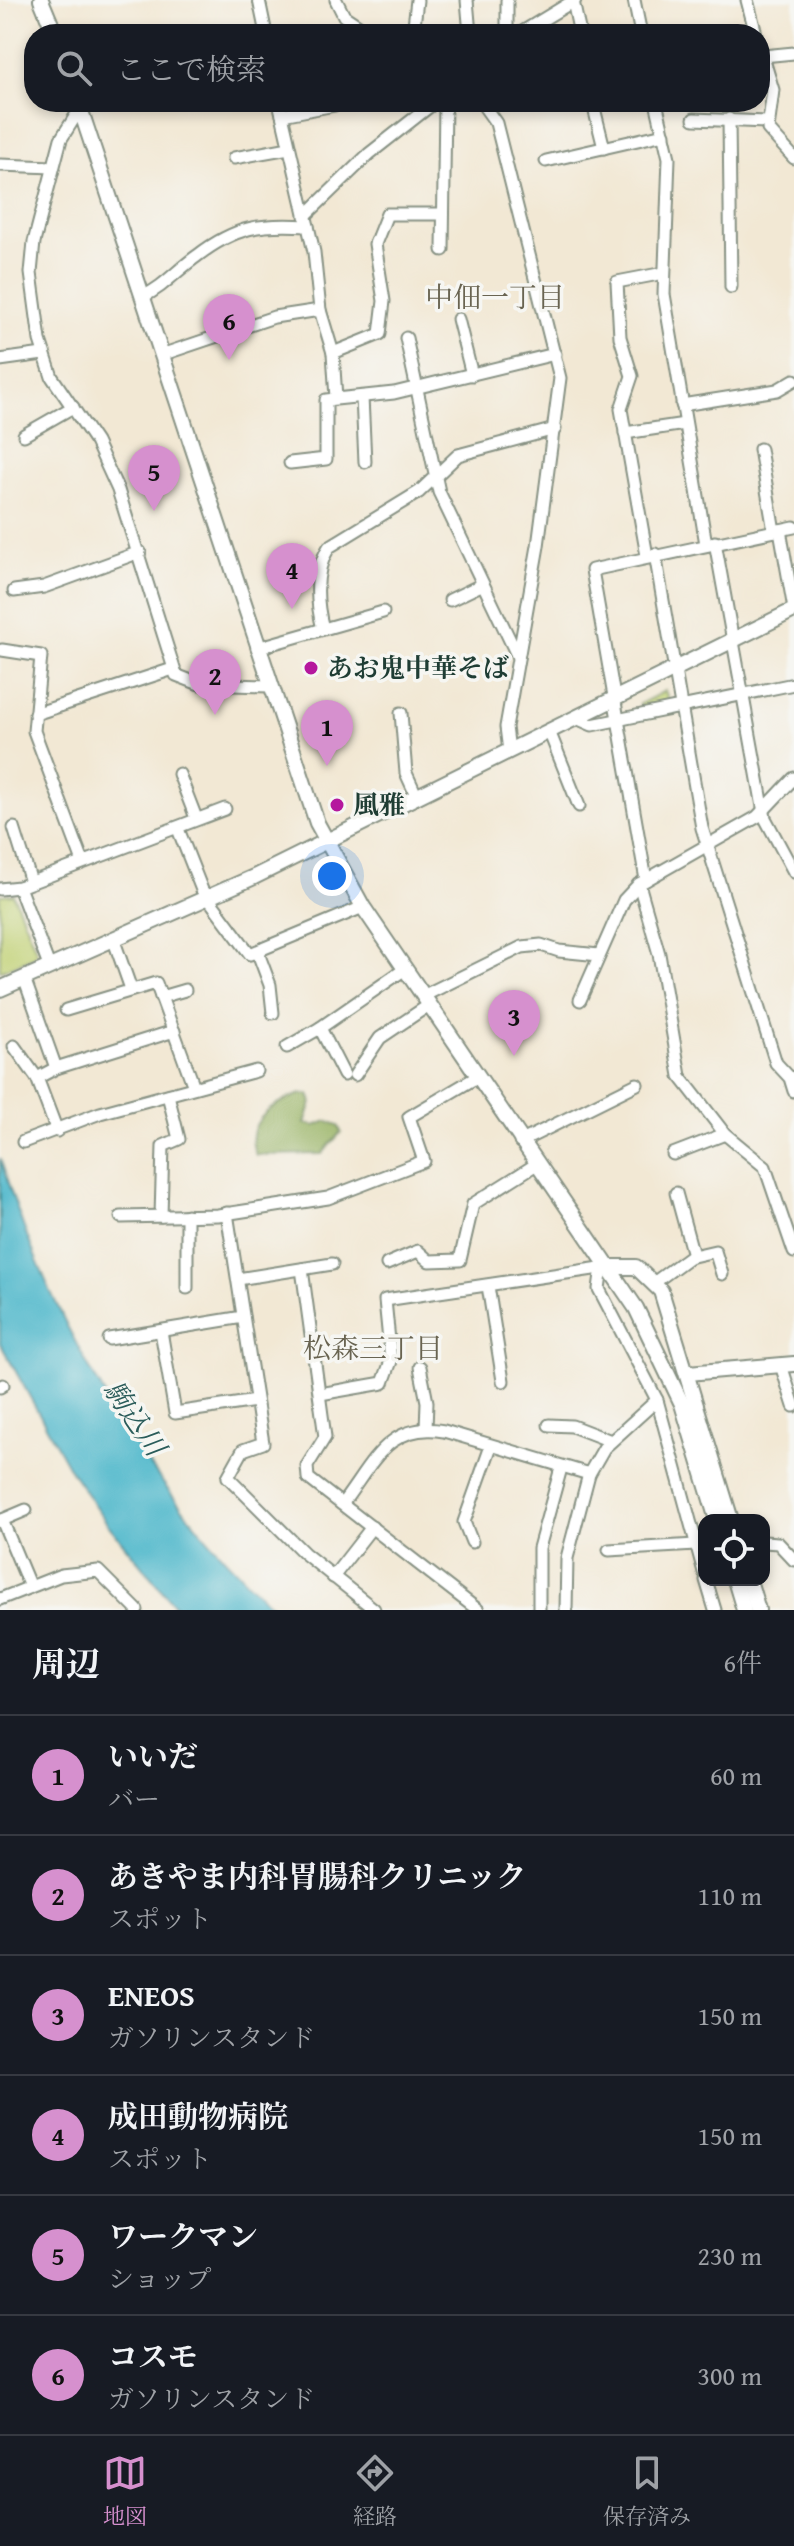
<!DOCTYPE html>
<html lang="ja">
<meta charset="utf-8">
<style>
body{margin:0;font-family:"Gentium Book Plus","Noto Serif JP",serif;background:#20242c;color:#f1f3f6}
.controls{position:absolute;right:24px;bottom:24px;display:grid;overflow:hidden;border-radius:16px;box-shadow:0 4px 12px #0003}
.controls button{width:72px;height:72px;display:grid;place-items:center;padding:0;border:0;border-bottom:2px solid #363941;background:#171b24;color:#f1f3f6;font:40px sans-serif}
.you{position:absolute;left:332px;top:876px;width:28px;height:28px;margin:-20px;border:6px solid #fff;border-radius:50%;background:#1a73e8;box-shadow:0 0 0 12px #1a73e833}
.badge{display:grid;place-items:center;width:52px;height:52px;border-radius:50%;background:#d690ce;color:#111;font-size:26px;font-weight:700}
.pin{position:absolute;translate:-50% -66px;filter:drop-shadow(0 2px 4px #0008)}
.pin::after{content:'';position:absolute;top:42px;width:28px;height:24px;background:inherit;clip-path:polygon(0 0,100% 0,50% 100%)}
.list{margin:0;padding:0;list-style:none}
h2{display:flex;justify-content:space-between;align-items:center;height:104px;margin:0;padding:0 32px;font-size:34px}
h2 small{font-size:26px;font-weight:400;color:#9ea1a6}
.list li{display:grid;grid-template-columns:52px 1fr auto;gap:24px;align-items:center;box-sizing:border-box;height:120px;padding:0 32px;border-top:2px solid #363941}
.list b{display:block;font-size:30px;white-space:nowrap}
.list p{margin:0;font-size:26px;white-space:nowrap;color:#9ea1a6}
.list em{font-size:26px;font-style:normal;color:#9ea1a6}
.icon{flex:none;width:44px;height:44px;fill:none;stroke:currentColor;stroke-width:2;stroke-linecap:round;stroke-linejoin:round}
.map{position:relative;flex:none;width:794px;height:1610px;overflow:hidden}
.search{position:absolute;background:#171b24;box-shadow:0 4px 12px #0003;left:24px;right:24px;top:24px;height:88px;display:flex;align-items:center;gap:20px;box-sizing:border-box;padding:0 28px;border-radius:32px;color:#9ea1a6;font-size:30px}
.sheet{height:824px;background:#171b24}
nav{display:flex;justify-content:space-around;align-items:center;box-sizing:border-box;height:112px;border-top:2px solid #363941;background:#171b24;font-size:22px;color:#9ea1a6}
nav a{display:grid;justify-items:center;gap:4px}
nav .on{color:#d690ce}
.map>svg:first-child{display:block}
.green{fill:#c0d072;stroke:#708653;stroke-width:2}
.forest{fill:#98b264;stroke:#5c784c;stroke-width:2}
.water{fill:#4db7cb;stroke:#367a80;stroke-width:2}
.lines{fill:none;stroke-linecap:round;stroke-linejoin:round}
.minor-casing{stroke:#889284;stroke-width:15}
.tertiary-casing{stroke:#889284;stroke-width:18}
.minor{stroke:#fff;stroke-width:11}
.tertiary{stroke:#fff;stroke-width:14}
.poi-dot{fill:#b5179e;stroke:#f6f6f2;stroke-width:3}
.labels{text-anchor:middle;stroke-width:7;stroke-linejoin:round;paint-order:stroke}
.poi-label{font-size:26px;font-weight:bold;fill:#1f3d34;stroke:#f6f6f2;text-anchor:start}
.neighbourhood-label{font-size:28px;fill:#696451;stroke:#f6f6f2}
.water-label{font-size:28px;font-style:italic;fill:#2a5c5a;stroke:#f6f6f2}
</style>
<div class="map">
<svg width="794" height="1610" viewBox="0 0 794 1610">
<rect width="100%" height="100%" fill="#f6f6f2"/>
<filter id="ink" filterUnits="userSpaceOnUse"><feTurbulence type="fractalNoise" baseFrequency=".0125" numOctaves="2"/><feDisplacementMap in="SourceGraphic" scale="16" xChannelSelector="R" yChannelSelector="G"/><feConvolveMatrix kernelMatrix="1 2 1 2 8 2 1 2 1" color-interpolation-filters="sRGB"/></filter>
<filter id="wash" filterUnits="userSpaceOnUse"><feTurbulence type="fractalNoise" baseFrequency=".006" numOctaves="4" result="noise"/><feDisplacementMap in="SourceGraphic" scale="32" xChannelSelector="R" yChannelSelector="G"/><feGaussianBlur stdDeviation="1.8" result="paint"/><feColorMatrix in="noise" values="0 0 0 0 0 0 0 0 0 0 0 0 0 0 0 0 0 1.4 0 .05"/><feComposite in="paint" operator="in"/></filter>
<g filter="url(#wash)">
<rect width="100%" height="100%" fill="#f2e8d4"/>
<g class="green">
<path d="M665,691L670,703L642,709L640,704Z"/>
<path d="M13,894L37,952L34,957L0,971V895Z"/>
</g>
<path class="forest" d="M301,1094L309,1095L312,1102L305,1123L315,1126L327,1121L338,1125L341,1132L322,1154L256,1155C242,1123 273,1103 301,1094Z"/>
<path class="water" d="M0,1158C50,1323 148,1492 276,1610H178L109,1526L72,1473L0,1343Z"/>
</g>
<g filter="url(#ink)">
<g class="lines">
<g class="minor-casing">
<g id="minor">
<path d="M259,0L266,34"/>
<path d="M336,0L344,16L371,34"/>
<path d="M467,0L470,34"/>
<path d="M634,0L641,34"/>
<path d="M747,0L756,34"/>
<path d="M573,1L580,34"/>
<path d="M413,34L417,0"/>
<path d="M507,34V0"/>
<path d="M519,34L575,0"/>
<path d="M760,47L773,90L768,129L794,158"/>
<path d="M763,56L794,53"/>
<path d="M279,102L314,252L320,310L333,353L336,398"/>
<path d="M481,102L496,123L560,378L538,546L506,727L509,751"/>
<path d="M656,102L669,158L664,294L706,544"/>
<path d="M80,109L61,139L34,242L31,273L40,340L52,377L96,442L118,490L176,675L199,684L269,686"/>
<path d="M595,112L604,148"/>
<path d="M282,115L335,105"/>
<path d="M694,119L766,122"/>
<path d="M729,119L731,287"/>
<path d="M234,158L289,148"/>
<path d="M546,161L664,134"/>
<path d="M0,165L53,167"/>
<path d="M305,216L369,154L435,102"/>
<path d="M443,250L445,102"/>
<path d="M142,297C164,287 177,270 197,256C236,226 261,223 308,226"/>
<path d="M458,319L472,375"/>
<path d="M406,338L439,492L518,657"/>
<path d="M333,353L380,334L384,301L375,244L387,214H443"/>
<path d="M161,355L274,317L320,310"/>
<path d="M0,360L43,354"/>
<path d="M362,397L365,462"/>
<path d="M682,405L777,390L794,380"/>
<path d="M625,433L685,424"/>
<path d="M24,435L73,407"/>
<path d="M760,449L774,531"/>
<path d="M290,463L326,459V400L394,393L555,354"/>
<path d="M780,530L794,609"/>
<path d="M715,542L765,818L794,872"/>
<path d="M655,554L702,828L776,1063L790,1078L794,1091"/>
<path d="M647,556L621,409L632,376L620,337L617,282L664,273"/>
<path d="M14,591L44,587L140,552"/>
<path d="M450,600L481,585"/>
<path d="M323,629C316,602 314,571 329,547L419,492L458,455L555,429"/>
<path d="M257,648L383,612"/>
<path d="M2,650L41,656L34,731L83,862"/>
<path d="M401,713L406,773L417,797"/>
<path d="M35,714L173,669"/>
<path d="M576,718L592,725L794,684"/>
<path d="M549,731L579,806"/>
<path d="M179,774L196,818"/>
<path d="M794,778L757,817L639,884L659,954L680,1076L725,1134L765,1167L794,1252"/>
<path d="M14,828L31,882"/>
<path d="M178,829L202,890L250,954L363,907"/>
<path d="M646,880L592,570L794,527"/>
<path d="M19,887L49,966"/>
<path d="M0,889L19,887L225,809"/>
<path d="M113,938L131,989"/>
<path d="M258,953L270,985L273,1013"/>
<path d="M24,978L56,1068"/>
<path d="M423,996L522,947L541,945L559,951L599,955"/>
<path d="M161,997L185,990"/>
<path d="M580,1000L624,900L639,884"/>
<path d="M66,1010L156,983L194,1087"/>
<path d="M14,1046L37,1078L57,1131"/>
<path d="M287,1047L320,1028"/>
<path d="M344,1075L320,1028L405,969"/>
<path d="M355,1075L380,1038L429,1005"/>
<path d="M37,1078L56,1068L174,1031"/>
<path d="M23,1142L100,1113L256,1071"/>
<path d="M520,1142L637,1084"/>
<path d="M673,1154L725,1134"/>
<path d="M676,1193L693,1255"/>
<path d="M227,1213L263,1443L243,1450L228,1477L304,1553L374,1609"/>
<path d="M187,1215V1288"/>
<path d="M161,1216L163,1146L179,1139L168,1095"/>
<path d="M121,1217L218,1215L328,1198L424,1161L409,1117L477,1077"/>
<path d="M387,1264L418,1251L429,1261L460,1260L473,1204L535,1165"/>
<path d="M607,1267L601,1274L599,1289L657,1400L704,1572"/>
<path d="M302,1269L325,1437L307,1466L308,1478L478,1610"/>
<path d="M238,1279L332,1264"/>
<path d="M655,1282L689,1257L715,1251L722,1274"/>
<path d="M488,1286L503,1381"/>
<path d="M161,1331L175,1413L256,1401"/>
<path d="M109,1339L243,1317"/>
<path d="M781,1365L794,1406"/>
<path d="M420,1367L427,1402L426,1429"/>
<path d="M0,1387L3,1385"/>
<path d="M320,1394L383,1383L391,1361L385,1300L607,1267"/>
<path d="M549,1425L572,1426L611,1441"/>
<path d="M342,1504C372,1465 388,1421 444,1431L589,1474L604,1448L657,1400"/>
<path d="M2,1520L30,1587"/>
<path d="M0,1521L26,1510"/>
<path d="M472,1542L464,1522L491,1446"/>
<path d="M764,1542L778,1543L794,1560"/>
<path d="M609,1550L696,1545"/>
<path d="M333,1577L372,1527"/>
<path d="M706,1580L715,1610"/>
<path d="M0,1599L61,1575L98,1571L137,1610"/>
<path d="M539,1610V1548L561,1468"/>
<path d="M566,1610L567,1558L589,1474"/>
</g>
</g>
<g class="tertiary-casing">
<g id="tertiary">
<path d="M41,0L55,34"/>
<path d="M78,102L317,823L363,907L636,1308L682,1404L717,1520"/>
<path d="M0,989L254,877L794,610"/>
<path d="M607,1267H636L661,1291L731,1520"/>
<path d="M688,1373L794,1364"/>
<path d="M735,1580L744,1610"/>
<path d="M749,1580L758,1610"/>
</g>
</g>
<use href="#minor" class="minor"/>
<use href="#tertiary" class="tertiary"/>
</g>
</g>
<g class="poi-dot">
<circle cx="311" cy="668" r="8"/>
<circle cx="337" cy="805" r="8"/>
</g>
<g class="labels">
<g class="poi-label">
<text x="327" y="677">あお鬼中華そば</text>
<text x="353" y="814">風雅</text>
</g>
<g class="neighbourhood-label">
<text x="495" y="307">中佃一丁目</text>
<text x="373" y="1358">松森三丁目</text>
</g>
<g class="water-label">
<text transform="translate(135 1418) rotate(55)" y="10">駒込川</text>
</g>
</g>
</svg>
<div class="controls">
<button><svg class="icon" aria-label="locate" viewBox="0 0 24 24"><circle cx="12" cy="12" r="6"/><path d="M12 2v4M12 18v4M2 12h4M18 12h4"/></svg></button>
</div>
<div class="you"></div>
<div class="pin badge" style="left:327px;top:766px">1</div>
<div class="pin badge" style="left:215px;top:715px">2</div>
<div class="pin badge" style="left:514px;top:1056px">3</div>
<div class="pin badge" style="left:292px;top:609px">4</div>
<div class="pin badge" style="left:154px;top:511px">5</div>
<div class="pin badge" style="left:229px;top:360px">6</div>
<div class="search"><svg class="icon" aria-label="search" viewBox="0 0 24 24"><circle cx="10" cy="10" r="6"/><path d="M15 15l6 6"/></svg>ここで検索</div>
</div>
<section class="sheet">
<h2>周辺<small>6件</small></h2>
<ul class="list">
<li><span class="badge">1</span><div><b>いいだ</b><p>バー</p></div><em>60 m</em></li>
<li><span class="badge">2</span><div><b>あきやま内科胃腸科クリニック</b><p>スポット</p></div><em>110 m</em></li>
<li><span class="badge">3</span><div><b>ENEOS</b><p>ガソリンスタンド</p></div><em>150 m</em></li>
<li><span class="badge">4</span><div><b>成田動物病院</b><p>スポット</p></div><em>150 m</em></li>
<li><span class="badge">5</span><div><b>ワークマン</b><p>ショップ</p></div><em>230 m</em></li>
<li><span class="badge">6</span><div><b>コスモ</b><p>ガソリンスタンド</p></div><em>300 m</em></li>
</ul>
</section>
<nav>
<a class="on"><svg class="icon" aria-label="map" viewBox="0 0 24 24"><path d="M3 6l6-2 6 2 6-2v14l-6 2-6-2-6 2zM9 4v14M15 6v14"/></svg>地図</a>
<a><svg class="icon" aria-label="directions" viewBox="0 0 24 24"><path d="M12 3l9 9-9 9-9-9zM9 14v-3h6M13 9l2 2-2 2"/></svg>経路</a>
<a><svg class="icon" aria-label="saved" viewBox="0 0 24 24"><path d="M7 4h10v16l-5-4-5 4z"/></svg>保存済み</a>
</nav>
